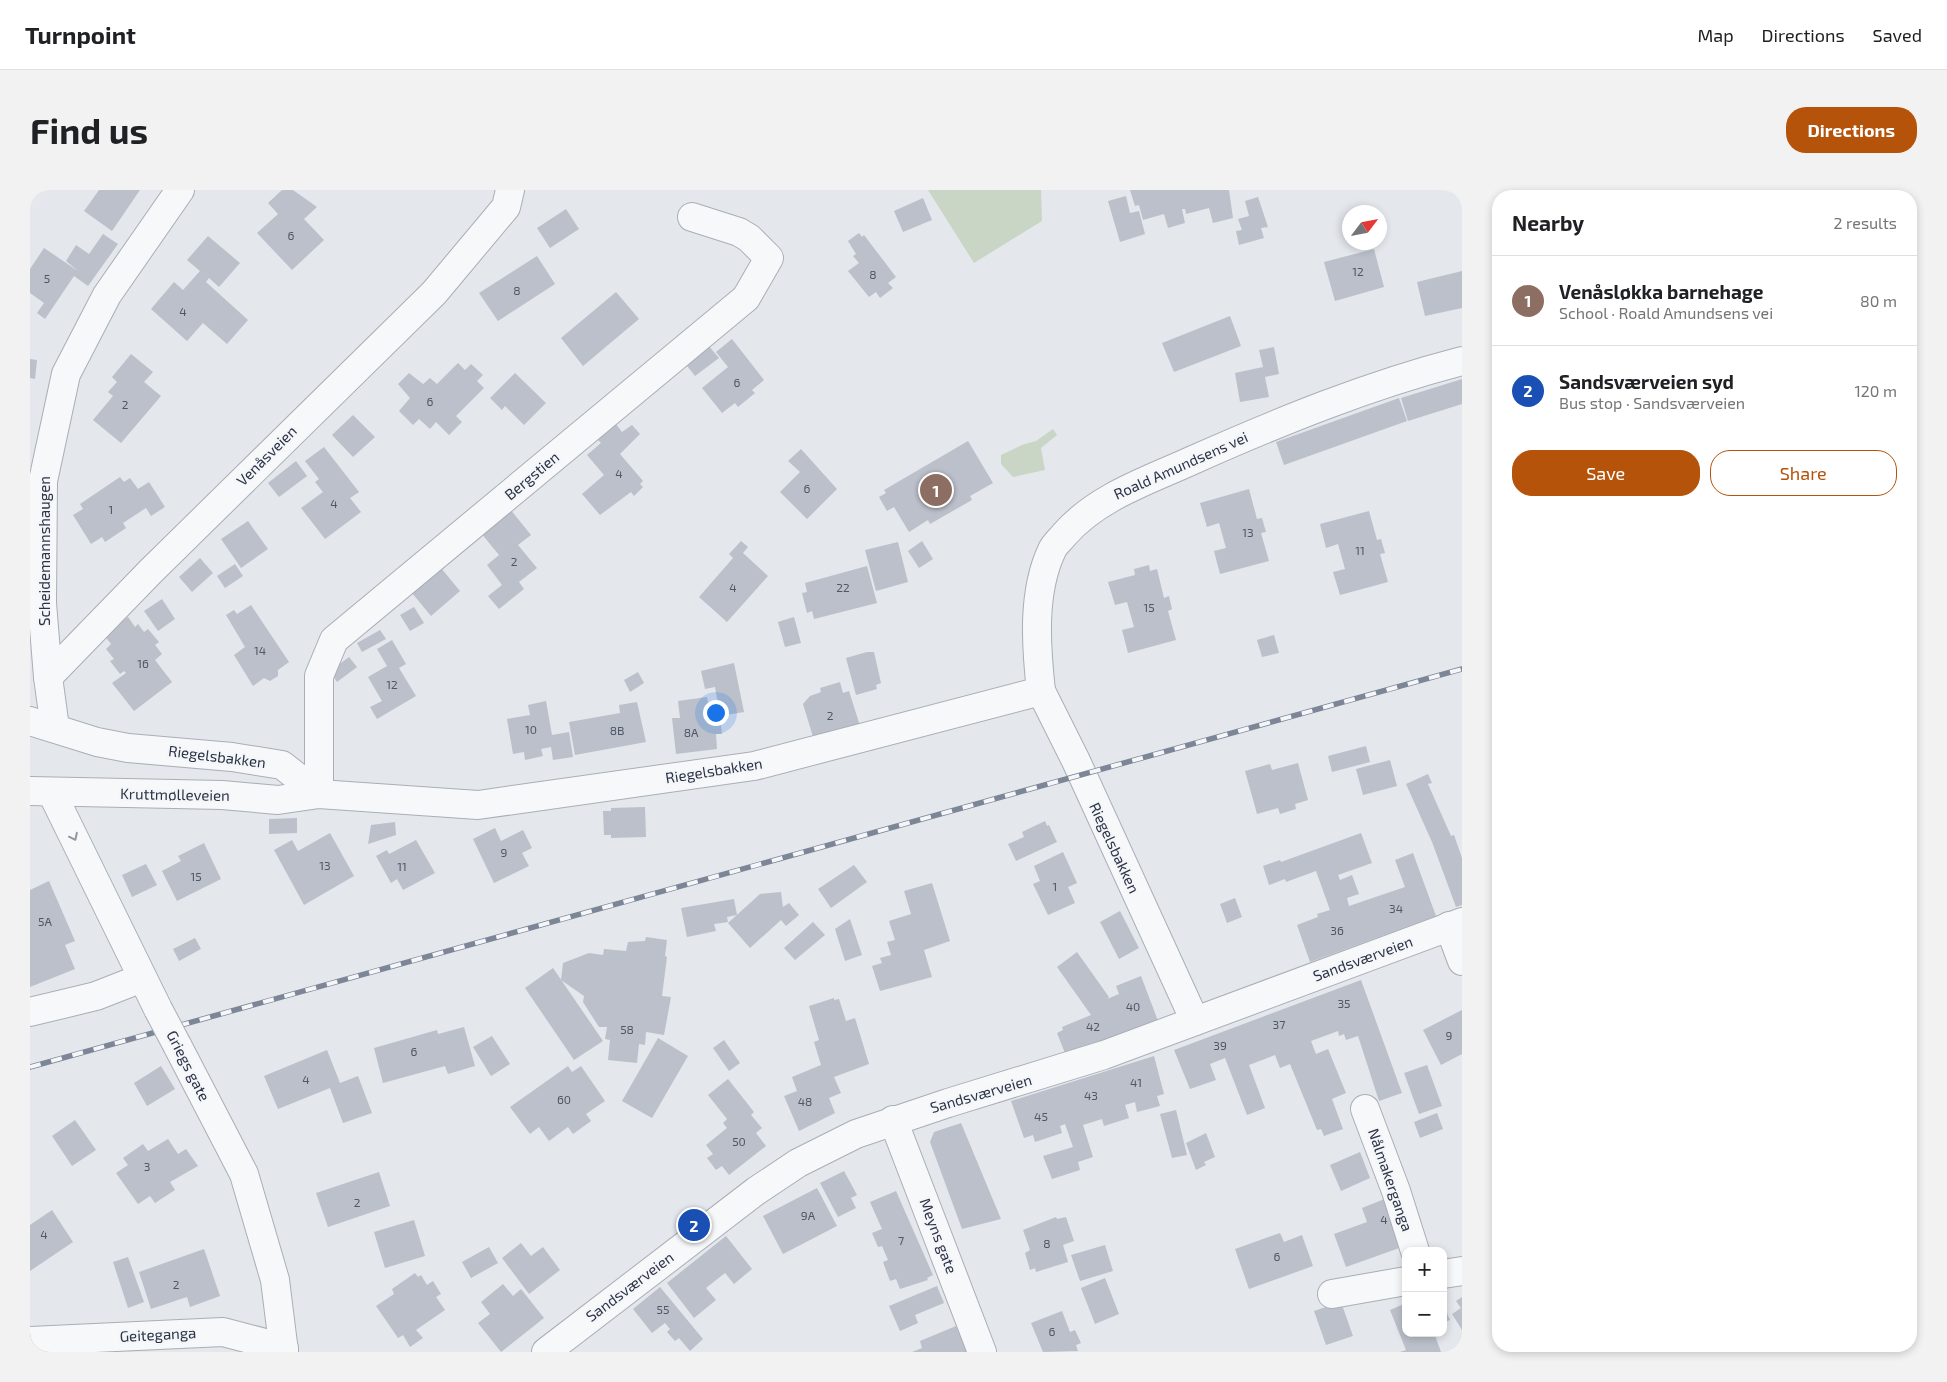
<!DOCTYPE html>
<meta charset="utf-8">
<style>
body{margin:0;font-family:"Exo 2",sans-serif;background:#f2f2f2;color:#202124}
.controls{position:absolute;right:15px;bottom:15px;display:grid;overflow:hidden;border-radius:10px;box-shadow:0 2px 8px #0003}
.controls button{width:45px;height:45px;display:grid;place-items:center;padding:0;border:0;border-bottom:1px solid #e0e0e0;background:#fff;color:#202124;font:25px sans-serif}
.compass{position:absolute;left:1312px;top:15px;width:45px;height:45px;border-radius:50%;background:#fff;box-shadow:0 2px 8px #0003;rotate:58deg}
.you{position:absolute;left:685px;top:522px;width:18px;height:18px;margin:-12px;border:4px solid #fff;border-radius:50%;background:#1a73e8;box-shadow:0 0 0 8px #1a73e833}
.badge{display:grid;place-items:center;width:32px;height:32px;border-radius:50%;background:#b45309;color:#fff;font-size:16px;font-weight:700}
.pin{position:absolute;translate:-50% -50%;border:2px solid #fff;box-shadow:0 1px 5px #0006}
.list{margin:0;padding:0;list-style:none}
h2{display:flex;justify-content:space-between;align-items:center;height:65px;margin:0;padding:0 20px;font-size:21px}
h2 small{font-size:16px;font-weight:400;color:#757577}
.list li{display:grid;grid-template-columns:32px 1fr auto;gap:15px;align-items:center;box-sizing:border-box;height:90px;padding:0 20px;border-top:1px solid #e0e0e0}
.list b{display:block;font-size:19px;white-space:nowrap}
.list p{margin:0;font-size:16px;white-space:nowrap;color:#757577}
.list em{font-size:16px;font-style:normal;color:#757577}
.actions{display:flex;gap:10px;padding:15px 20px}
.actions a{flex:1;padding:11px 0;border:1px solid #b45309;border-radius:20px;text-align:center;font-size:18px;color:#b45309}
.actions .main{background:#b45309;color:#fff}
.map{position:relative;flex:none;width:1432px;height:1162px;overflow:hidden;border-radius:20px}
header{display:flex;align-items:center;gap:30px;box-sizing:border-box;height:70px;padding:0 25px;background:#fff;border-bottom:1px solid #e0e0e0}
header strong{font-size:24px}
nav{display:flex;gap:28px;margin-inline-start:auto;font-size:18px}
.intro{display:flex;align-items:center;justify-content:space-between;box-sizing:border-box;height:120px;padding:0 30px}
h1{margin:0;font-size:35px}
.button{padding:12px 22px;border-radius:20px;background:#b45309;color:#fff;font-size:18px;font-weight:700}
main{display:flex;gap:30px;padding:0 30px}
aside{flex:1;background:#fff;border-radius:20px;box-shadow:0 2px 8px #0003}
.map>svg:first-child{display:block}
.green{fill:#c9d6c5}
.building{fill:#bbc0ca}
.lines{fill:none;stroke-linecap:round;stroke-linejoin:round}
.minor-casing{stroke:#a9aeb7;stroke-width:30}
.minor{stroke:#f7f8fa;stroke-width:28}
.rail-casing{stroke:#7d8696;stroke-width:5.5}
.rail{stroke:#f4f6f9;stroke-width:4;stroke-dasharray:11;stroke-linecap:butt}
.minor-bridge-casing{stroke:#a9aeb7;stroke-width:30;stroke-linecap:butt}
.minor-bridge{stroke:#f7f8fa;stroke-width:28}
.oneway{stroke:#9196a0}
.labels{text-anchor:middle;stroke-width:4.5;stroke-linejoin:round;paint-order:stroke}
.number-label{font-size:12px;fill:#4f5766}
.street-label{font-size:15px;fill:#2b3445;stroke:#f4f6f9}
</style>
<header>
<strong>Turnpoint</strong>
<nav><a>Map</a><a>Directions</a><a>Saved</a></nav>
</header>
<div class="intro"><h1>Find us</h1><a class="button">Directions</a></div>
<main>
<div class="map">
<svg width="1432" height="1162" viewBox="0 0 1432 1162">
<rect width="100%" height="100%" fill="#e4e7ec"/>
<g class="green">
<path d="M898,0H1011L1012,31L944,73Z"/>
<path d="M1023,239L1027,245L1011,258L1015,280L983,287L971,274V265L992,255L1006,251Z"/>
</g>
<g class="building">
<path d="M69,0H110L82,41L54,21Z"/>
<path d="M252,0H263L287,17L274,29L294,50L262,80L227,43L248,24L238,13Z"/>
<path d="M1100,0H1199L1203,28L1183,33L1179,18L1156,24L1155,19H1152L1155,33L1138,38L1134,24L1113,30L1109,15L1105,16Z"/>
<path d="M1096,6L1100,23L1109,21L1115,44L1090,52L1078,11Z"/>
<path d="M1228,7L1238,37L1231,38L1234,48L1209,55L1206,41L1212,40L1208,29L1219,26L1215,11Z"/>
<path d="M893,8L902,30L873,42L864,21Z"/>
<path d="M536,19L549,39L520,58L507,38Z"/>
<path d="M829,43L832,47L834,45L866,87L858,93L863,98L850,108L846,102L839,107L818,81L829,73L823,66L826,64L818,51Z"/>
<path d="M73,44L88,54L58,96L44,86L15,129L7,123L14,113L0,103V79L14,58L48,81L36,71L46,55L59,64Z"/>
<path d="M178,46L210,73L189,97L179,88L176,92L218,130L197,154L173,133L157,151L121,119L144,92L153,100L170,81L157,70Z"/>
<path d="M1344,59L1354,97L1305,111L1294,72Z"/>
<path d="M507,66L525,94L468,131L449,103Z"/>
<path d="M1432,81V118L1395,126L1387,92Z"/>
<path d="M586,102L609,129L553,176L531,148Z"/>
<path d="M1200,126L1211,156L1144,182L1132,153Z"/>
<path d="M702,149L734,190L722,200L725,203L708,217L705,213L692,223L672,198L698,177L686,162Z"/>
<path d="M677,154L689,168L665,186L654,172Z"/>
<path d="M1244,157L1249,184L1235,187L1239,207L1210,212L1205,183L1233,177L1229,160Z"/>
<path d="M101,164L123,182L114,192L131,206L91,253L63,230L83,206L78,202L87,192L82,187Z"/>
<path d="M0,169L7,170L5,189L0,188Z"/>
<path d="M428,173L435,180L441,174L453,185L447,191L454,198L426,226L432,232L419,245L406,232L400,239L389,229L383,235L369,221L380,208L368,194L379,183L393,194L400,188L407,194Z"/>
<path d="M485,183L516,213L494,235L475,216L472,220L460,208Z"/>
<path d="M1432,189V214L1378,231L1371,208Z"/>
<path d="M1369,208L1377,231L1254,275L1246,252Z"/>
<path d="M323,225L345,247L323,267L302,245Z"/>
<path d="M586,234L592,242L602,235L610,244L590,264L613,291L610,294L613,297L604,306L601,302L570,325L552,304L574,285L557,265L571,253L568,250Z"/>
<path d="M938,251L963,293L940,306L942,310L900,334L898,330L879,342L864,317L857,321L849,307L856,303L854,300Z"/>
<path d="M294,257L329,302L320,308L331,322L295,349L271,318L293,302L285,292L289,289L275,271Z"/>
<path d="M771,259L807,299L777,329L750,302L770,282L758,271Z"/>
<path d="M266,271L277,286L249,307L238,293Z"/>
<path d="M90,287L94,292L100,288L108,299L119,292L135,317L121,326L116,318L93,333L96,338L75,352L72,347L61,354L43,325L53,319L50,314Z"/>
<path d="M1219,299L1227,329L1232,328L1236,342L1231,343L1239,371L1190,384L1184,361L1196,358L1189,333L1177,337L1170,313Z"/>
<path d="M480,319L501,345L488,355L507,378L489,392L494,399L469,419L458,406L472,395L457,375L469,365L451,343Z"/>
<path d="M1339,321L1347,350L1351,349L1355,363L1350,364L1358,392L1310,405L1303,382L1315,379L1308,354L1296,358L1290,334Z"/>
<path d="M218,331L238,359L211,378L191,349Z"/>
<path d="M711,351L718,357L713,363L738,386L697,432L669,407L703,368L699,364Z"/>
<path d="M892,351L903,369L889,378L878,361Z"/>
<path d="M868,352L878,392L846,401L835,360Z"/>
<path d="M170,368L183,383L162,402L149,387Z"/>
<path d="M205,374L213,386L195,398L187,386Z"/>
<path d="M1119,375L1120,381L1127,379L1134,408L1139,406L1142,419L1138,421L1146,450L1098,463L1092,440L1104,437L1097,412L1085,415L1078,392L1105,385L1104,379Z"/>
<path d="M837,376L847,413L784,429L782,421L777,423L772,403L777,402L775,393Z"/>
<path d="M411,378L430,401L401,426L382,403Z"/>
<path d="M132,409L145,429L128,441L114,421Z"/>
<path d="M221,415L259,472L248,480V486L240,491L234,488L223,496L204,465L215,457L196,425L204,420L207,424Z"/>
<path d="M384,417L394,433L380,441L370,425Z"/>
<path d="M98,427L105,437L108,434L114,442L118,439L129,452L125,455L132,464L125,470L142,492L104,521L82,493L96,483L94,481L90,484L80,471L84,469L76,459L81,454L74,445Z"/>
<path d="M764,427L771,453L755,457L748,432Z"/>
<path d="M350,440L356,449L332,462L327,453Z"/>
<path d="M1244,445L1249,463L1232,467L1227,450Z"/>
<path d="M362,450L376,474L369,478L386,506L347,529L340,517L352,511L338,487L357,476L347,459Z"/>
<path d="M837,462H844L851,493L846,495L847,499L826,505L816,468Z"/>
<path d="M319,467L327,477L307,492L300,481Z"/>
<path d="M704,473L714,522L690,526L685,497L675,499L671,481Z"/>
<path d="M608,482L614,493L600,502L594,490Z"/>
<path d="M810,492L813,503L819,501L830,536L784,550L773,514L780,506L791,502L790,498Z"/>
<path d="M677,507L680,524H684V528L690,527L692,544H686L687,559L646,564L642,528H650L648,511Z"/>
<path d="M516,511L522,545L539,542L543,567L523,570L521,557L511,559L513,566L495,570L494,562L483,564L477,529L500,525L498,515Z"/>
<path d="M607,512L616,552L545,565L539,532L590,523L589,515Z"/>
<path d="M1336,556L1340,572L1302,582L1298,566Z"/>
<path d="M1360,570L1367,596L1333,605L1326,579Z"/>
<path d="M1268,573L1278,610L1265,614L1266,619L1250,624L1248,618L1227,624L1215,581L1240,574L1242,580Z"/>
<path d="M1398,584L1402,593L1398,594L1421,646L1424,645L1432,668V715L1426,717L1402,652L1376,594Z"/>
<path d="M615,617L616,647L581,648V645H574L573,621H581V618Z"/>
<path d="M267,628V643L239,644V629Z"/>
<path d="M1015,631L1017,636L1019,635L1027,652L986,671L978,654L994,647L992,642Z"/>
<path d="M365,632L366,645L338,654L341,635Z"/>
<path d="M465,638L471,651L493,640L502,658L492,663L499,676L464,693L443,649Z"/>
<path d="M300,643L324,686L274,715L244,660L262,650L268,661Z"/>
<path d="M1331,643L1342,673L1308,685L1310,690L1322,685L1329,704L1317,708L1319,716L1375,697L1365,670L1383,663L1406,726L1280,772L1267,735L1288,727L1287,724L1300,720L1286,681L1256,692L1255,689L1239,695L1233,676L1250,670L1251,672Z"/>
<path d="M386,650L405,683L373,700L367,689L361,693L346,666L357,660L359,664Z"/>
<path d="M174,653L191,689L147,711L132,681L151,671L148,666Z"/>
<path d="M1033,662L1047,693L1038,697L1045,713L1018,725L1003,694L1010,691L1004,676Z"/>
<path d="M116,674L127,695L102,707L92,685Z"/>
<path d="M824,675L837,692L801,718L788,699Z"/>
<path d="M19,691L45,751L35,755L45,779L0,797V700Z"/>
<path d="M902,693L920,751L894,760L902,787L850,801L842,776L852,773L850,768L861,765L857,752L865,750L859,731L881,724L874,701Z"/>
<path d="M751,702L753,717L759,713L769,725L756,736L751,730L720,758L698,733L730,704Z"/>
<path d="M1205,708L1212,727L1197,733L1190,714Z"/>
<path d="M704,709L707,725L697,727L698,732L684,734L686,741L657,747L651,718Z"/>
<path d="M1090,721L1109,758L1089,769L1070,732Z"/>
<path d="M820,729L832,765L815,771L805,739Z"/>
<path d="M783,732L795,745L765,770L754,758Z"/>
<path d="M616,747L637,750L635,766L637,767L632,806L641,807L634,845L616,842L615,855L609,854L607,873L578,870L580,850L575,849L577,837H569L553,812L554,806L531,790L533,773L559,763L573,765L574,759L596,761L598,752L615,751Z"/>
<path d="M165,748L171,759L149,771L143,759Z"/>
<path d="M1047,762L1079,807L1077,809L1089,804L1086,796L1111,786L1128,831L1043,864L1042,860L1035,863L1027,843L1033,840L1032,837L1061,825L1027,777Z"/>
<path d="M523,778L573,851L544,870L495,798Z"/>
<path d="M1331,790L1372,903L1349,911L1328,846L1316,850L1314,844L1309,846L1308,841L1281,851L1286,864L1298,859L1316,903L1302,909L1313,939L1294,946L1291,939L1287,940L1260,874L1250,878L1245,865L1219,875L1235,918L1217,925L1195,868L1180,874L1186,890L1160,899L1144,860Z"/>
<path d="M804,808V810L809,809L816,831L825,828L839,874L804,887L811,903L799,908L805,923L769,941L754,906L767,901L762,887L791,875L784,852L789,850L779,816Z"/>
<path d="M1432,820V864L1411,875L1393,840Z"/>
<path d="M434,837L445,876L418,884L415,876L353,893L344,858L407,840L408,844Z"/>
<path d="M462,846L480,874L461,886L443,857Z"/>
<path d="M628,848L658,866L622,928L592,911Z"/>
<path d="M694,850L710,873L699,881L683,858Z"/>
<path d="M297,860L310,893L328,886L342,923L313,933L300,898L248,919L234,886Z"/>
<path d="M1124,866L1134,904L1127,906L1130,916L1107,922L1105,912L1095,915L1099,928L1074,936L1072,929L1053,935L1063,967L1048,972L1050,980L1022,989L1013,966L1043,957L1035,934L1030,936L1032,943L1005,952L1003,945L994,948L981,911Z"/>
<path d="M1397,875L1412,916L1389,924L1374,883Z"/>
<path d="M131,876L145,899L117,916L104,893Z"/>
<path d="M538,876L542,882L551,876L575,911L556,924L561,931L543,944L538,937L519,951L509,937L500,944L480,917Z"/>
<path d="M698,889L724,922L721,925L732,938L726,943L736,956L699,985L692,976L686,980L677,968L683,964L676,955L697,938L693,933L697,929L678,905Z"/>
<path d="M1146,920L1157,965L1142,968L1130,924Z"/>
<path d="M1407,923L1413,939L1390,948L1384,932Z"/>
<path d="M45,930L66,960L42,976L22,946Z"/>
<path d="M931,933L971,1029L932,1039L900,952L904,942Z"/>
<path d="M1176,943L1185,967L1174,972L1176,975L1166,980L1156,953Z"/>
<path d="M138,949L148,964L156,959L168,976L140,992L145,1000L125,1013L120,1006L108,1014L86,983L98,975L93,968L113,954L118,961Z"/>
<path d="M1330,962L1340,988L1311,1001L1300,975Z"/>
<path d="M814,981L827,1005L821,1008L826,1018L808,1027L790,993Z"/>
<path d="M349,982L360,1016L298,1037L286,1003Z"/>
<path d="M787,998L807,1036L753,1064L733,1026Z"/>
<path d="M866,1001L903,1085L897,1088L898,1090L870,1099L866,1089L860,1091L853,1072L858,1070L852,1056L848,1057L842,1043L852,1039L840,1012Z"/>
<path d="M1357,1008L1375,1056L1316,1077L1304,1044L1337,1032L1332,1018Z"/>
<path d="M22,1020L43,1052L0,1081V1035Z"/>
<path d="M1026,1027L1027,1029L1036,1027L1044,1051L1033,1055L1038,1072L1006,1082L1005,1078L1000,1080L995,1063L1000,1060L993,1040Z"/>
<path d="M384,1030L395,1066L355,1078L344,1042Z"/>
<path d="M1250,1043L1254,1052L1272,1045L1283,1076L1219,1099L1205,1059Z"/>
<path d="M696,1046L722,1079L704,1094L695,1083L676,1098L686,1110L664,1128L637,1093Z"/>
<path d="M491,1053L501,1066L513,1057L530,1080L499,1104L472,1068Z"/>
<path d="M1075,1055L1083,1081L1050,1091L1041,1065Z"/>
<path d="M459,1057L468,1073L441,1088L432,1072Z"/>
<path d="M174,1059L190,1106L160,1117L157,1107L121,1119L109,1082Z"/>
<path d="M98,1067L114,1112L98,1118L83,1072Z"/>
<path d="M385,1083L388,1087L391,1085L397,1095L403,1091L411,1104L406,1107L415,1120L386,1140L393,1148L380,1157L373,1145L368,1148L346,1116L364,1104L362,1099Z"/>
<path d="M1075,1088L1089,1124L1065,1134L1051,1098Z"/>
<path d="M473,1094L483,1106L491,1099L514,1128L471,1162L448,1133L460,1124L451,1112Z"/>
<path d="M907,1096L914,1113L885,1125L888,1133L870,1141L859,1116Z"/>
<path d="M630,1097L673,1149L660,1161L649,1148L645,1151L637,1142L640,1139L635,1133L622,1143L603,1119Z"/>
<path d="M1432,1107V1140L1422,1124L1431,1118L1426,1111Z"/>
<path d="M1311,1112L1323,1146L1296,1155L1284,1121Z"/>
<path d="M1376,1113V1143H1404L1411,1162H1370L1376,1160L1360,1120Z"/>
<path d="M1413,1114L1420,1130L1413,1133Z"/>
<path d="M1032,1121L1040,1142L1045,1140L1051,1153L1046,1155L1048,1161L1013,1162L1001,1133Z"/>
<path d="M926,1136L937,1162H882L892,1158L890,1151Z"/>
</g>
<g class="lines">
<g class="minor-casing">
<g id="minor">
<path d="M18,487L12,413L13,291L36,184L77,105L150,0"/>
<path d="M1011,501C1006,456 1002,402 1022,360C1024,355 1030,350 1034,345C1067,307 1117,291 1163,270C1251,231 1339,195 1432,171"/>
<path d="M0,531L67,552L98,558L202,567L252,575L289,604"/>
<path d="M25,538L18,487L121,381L404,103L476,17L480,0"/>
<path d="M0,601L192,605L248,610L289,604L448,615L724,576L1011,501L1046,571L1165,831"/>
<path d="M22,603L128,819"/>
<path d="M289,604V486L304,450L716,108L739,68L719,48L709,42L662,27"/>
<path d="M1419,736L1432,771"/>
<path d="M0,822L66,806L112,788"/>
<path d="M147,855L214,984L245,1090L254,1162"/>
<path d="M1335,919L1366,1001L1385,1061"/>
<path d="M863,930L952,1162"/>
<path d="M1413,1084L1432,1081"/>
<path d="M1302,1104L1376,1091"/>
<path d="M0,1151L193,1142L254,1158"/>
<path d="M516,1162L726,1001L768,973L826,944L918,913L1074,865L1432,732"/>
</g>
</g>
<use href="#minor" class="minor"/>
<g class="rail-casing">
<path id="rail" d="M0,877L1432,479"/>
</g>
<use href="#rail" class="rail"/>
<g class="minor-bridge-casing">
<path id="minor-bridge" d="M128,819L147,855"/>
</g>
<use href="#minor-bridge" class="minor-bridge"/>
</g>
<defs><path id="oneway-chevron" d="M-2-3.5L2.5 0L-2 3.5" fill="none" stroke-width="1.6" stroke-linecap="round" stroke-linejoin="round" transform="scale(1.25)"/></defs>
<use class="oneway" href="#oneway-chevron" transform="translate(44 647) rotate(64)"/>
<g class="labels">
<g class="number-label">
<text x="261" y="50">6</text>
<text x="1328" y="86">12</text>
<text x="843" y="89">8</text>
<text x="17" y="93">5</text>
<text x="487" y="105">8</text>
<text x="153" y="126">4</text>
<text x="707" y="197">6</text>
<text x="400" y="216">6</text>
<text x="95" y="219">2</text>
<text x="589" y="288">4</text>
<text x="777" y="303">6</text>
<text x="304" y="318">4</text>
<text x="81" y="324">1</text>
<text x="1218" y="347">13</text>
<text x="1330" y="365">11</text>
<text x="484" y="376">2</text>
<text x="703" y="402">4</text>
<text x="813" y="402">22</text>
<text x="1119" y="422">15</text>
<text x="230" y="465">14</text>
<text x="113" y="478">16</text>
<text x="362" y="499">12</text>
<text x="800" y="530">2</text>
<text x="501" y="544">10</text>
<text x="587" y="545">8B</text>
<text x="661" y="547">8A</text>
<text x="474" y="667">9</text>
<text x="295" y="680">13</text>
<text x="372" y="681">11</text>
<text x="166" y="691">15</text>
<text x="1025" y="701">1</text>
<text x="1366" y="723">34</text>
<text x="15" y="736">5A</text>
<text x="1307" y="745">36</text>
<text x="1314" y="818">35</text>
<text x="1103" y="821">40</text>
<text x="1249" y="839">37</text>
<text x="1063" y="841">42</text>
<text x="597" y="844">58</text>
<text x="1419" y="850">9</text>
<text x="1190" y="860">39</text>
<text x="384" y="866">6</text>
<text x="276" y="894">4</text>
<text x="1106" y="897">41</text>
<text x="1061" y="910">43</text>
<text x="534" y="914">60</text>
<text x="775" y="916">48</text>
<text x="1011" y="931">45</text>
<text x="709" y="956">50</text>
<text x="117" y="981">3</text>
<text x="327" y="1017">2</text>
<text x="778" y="1030">9A</text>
<text x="1354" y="1034">4</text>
<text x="14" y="1049">4</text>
<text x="871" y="1055">7</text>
<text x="1017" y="1058">8</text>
<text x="1247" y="1071">6</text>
<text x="146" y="1099">2</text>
<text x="633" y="1124">55</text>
<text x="1022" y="1146">6</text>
</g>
<g class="street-label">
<text transform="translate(237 266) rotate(-45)" y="5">Venåsveien</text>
<text transform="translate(1151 276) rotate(-24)" y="5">Roald Amundsens vei</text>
<text transform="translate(502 286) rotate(-40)" y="5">Bergstien</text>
<text transform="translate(15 361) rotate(-90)" y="5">Scheidemannshaugen</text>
<text transform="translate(187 567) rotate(7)" y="5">Riegelsbakken</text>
<text transform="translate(684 581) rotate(-9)" y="5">Riegelsbakken</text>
<text transform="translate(145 605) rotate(1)" y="5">Kruttmølleveien</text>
<text transform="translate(1084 658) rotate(65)" y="5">Riegelsbakken</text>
<text transform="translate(1333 769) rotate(-20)" y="5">Sandsværveien</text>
<text transform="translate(158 876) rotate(63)" y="5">Griegs gate</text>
<text transform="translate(951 904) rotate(-16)" y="5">Sandsværveien</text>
<text transform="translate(1360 990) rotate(71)" y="5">Nålmakerganga</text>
<text transform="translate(908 1046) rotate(69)" y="5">Meyns gate</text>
<text transform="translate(600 1097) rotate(-37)" y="5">Sandsværveien</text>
<text transform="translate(128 1145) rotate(-3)" y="5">Geiteganga</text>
</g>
</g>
</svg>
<div class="controls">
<button>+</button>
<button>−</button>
</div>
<svg class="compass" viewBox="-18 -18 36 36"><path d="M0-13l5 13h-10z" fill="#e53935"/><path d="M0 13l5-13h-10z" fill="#757577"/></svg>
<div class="you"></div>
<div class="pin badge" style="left:906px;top:300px;background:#8d6e63">1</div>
<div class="pin badge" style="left:664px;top:1035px;background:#1a4fb4">2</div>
</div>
<aside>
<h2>Nearby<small>2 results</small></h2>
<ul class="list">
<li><span class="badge" style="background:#8d6e63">1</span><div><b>Venåsløkka barnehage</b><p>School · Roald Amundsens vei</p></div><em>80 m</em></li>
<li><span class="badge" style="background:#1a4fb4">2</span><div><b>Sandsværveien syd</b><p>Bus stop · Sandsværveien</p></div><em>120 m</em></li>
</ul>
<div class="actions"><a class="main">Save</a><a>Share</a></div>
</aside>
</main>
